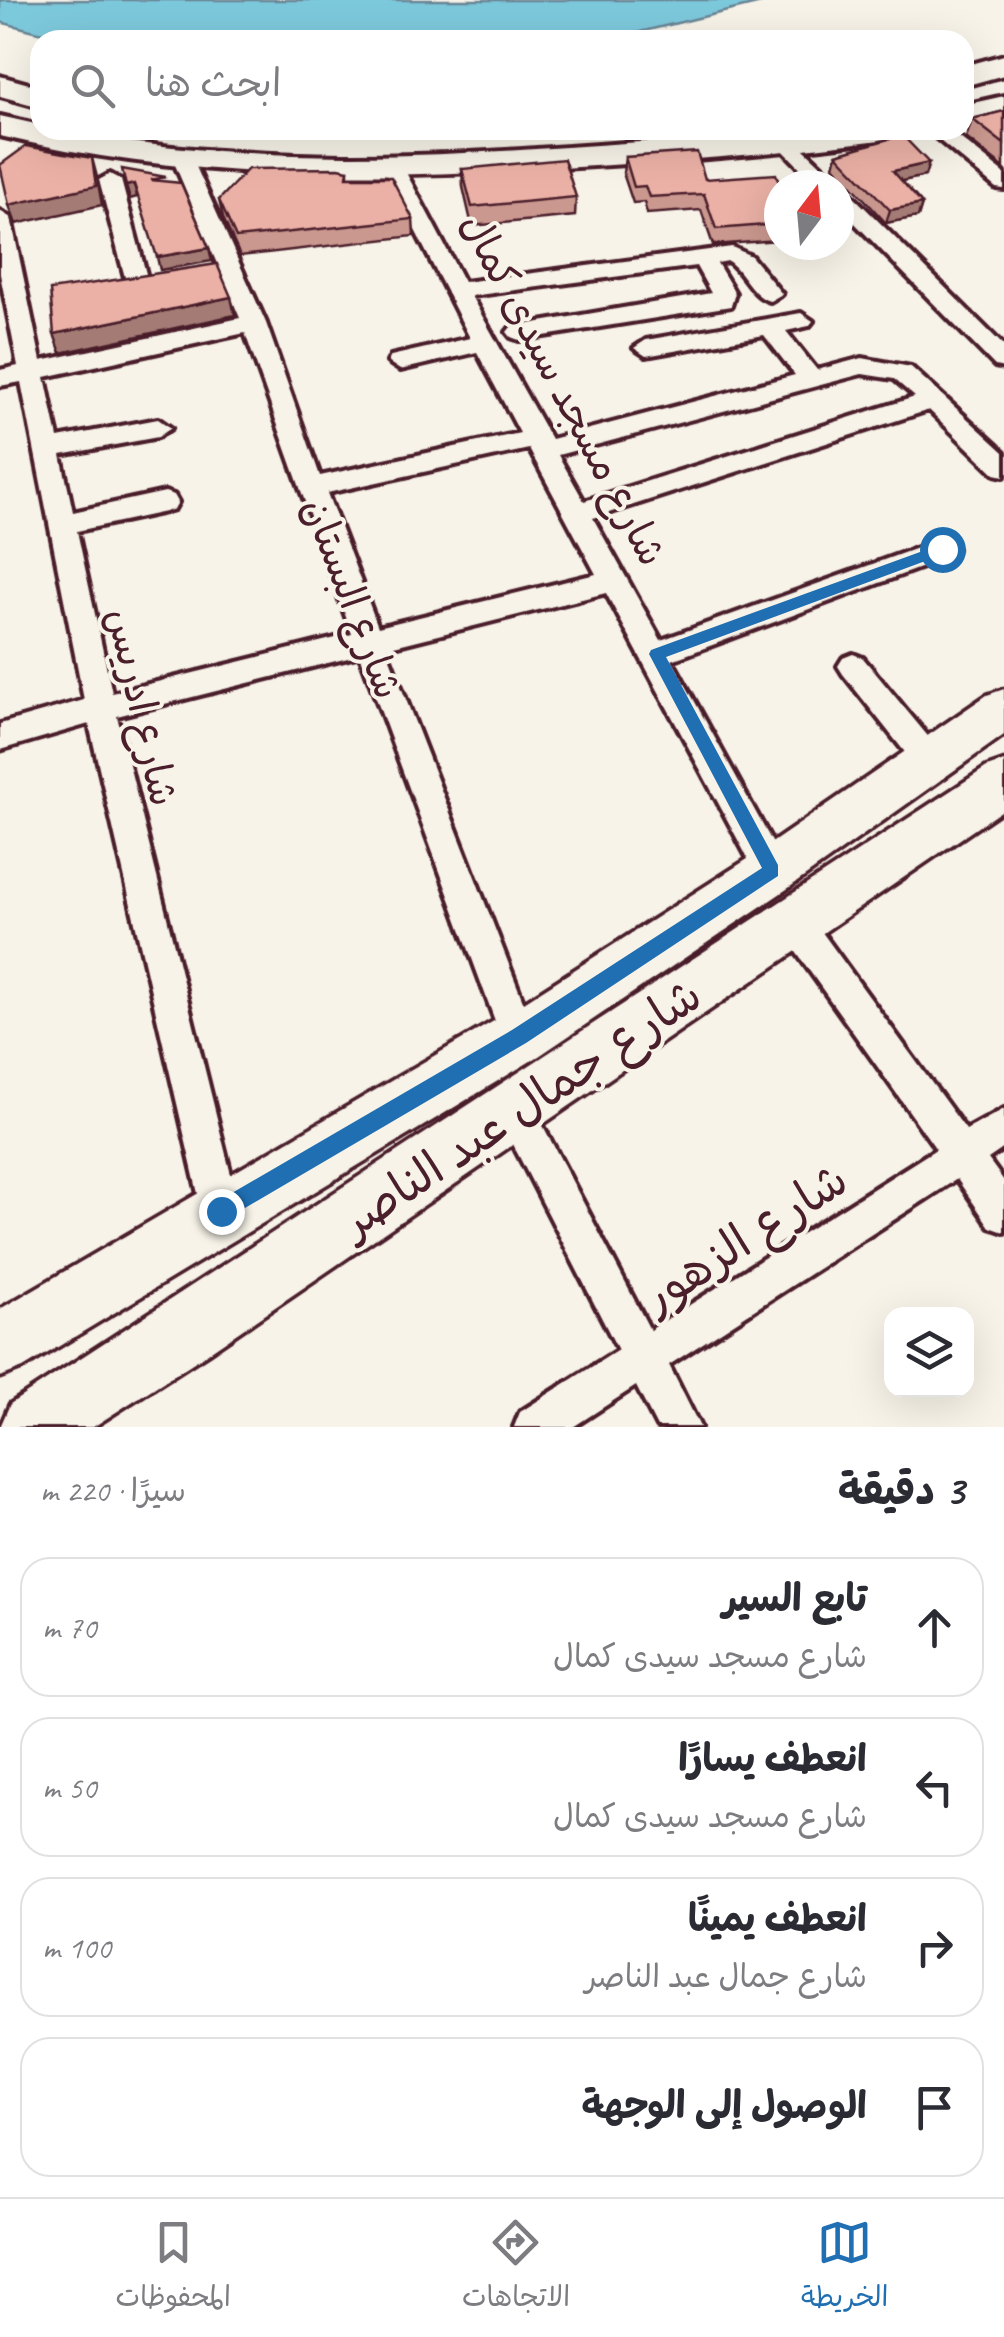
<!DOCTYPE html>
<html lang="ar">
<meta charset="utf-8">
<style>
body{margin:0;font-family:Caveat,"Playpen Sans Arabic",sans-serif;background:#f7f7f7;color:#2b2b33;direction:rtl}
.controls{position:absolute;right:30px;bottom:30px;display:grid;overflow:hidden;border-radius:20px;box-shadow:0 10px 40px #0002}
.controls button{width:90px;height:90px;display:grid;place-items:center;padding:0;border:0;border-bottom:2px solid #e1e1e2;background:#fff;color:#2b2b33;font:50px sans-serif}
.compass{position:absolute;left:764px;top:170px;width:90px;height:90px;border-radius:50%;background:#fff;box-shadow:0 10px 40px #0002;rotate:16deg}
.stop{position:absolute;width:30px;height:30px;margin:-22px;border:8px solid #1f6fb2;border-radius:50%;background:#fff}
.stop.end{background:#1f6fb2;border-color:#fff;box-shadow:0 2px 10px #0008}
.list{margin:0;padding:0;list-style:none}
h2{display:flex;justify-content:space-between;align-items:center;height:130px;margin:0;padding:0 40px;font-size:42px}
h2 small{font-size:32px;font-weight:400;color:#7c7c81}
.list li{display:grid;grid-template-columns:65px 1fr auto;gap:30px;align-items:center;box-sizing:border-box;height:140px;margin:0 20px 20px;padding:0 20px;border:2px solid #e1e1e2;border-radius:30px}
.list b{display:block;font-size:38px;white-space:nowrap}
.list p{margin:0;font-size:32px;white-space:nowrap;color:#7c7c81}
.list em{font-size:32px;font-style:normal;color:#7c7c81}
.icon{flex:none;width:55px;height:55px;fill:none;stroke:currentColor;stroke-width:2;stroke-linecap:round;stroke-linejoin:round}
.map{position:relative;flex:none;width:1004px;height:1427px;overflow:hidden;direction:ltr}
.search{position:absolute;background:#fff;box-shadow:0 10px 40px #0002;left:30px;right:30px;top:30px;height:110px;display:flex;align-items:center;gap:25px;box-sizing:border-box;padding:0 35px;border-radius:30px;color:#7c7c81;font-size:38px}
.sheet{height:770px;background:#fff}
nav{display:flex;justify-content:space-around;align-items:center;box-sizing:border-box;height:140px;border-top:2px solid #e1e1e2;background:#fff;font-size:28px;color:#7c7c81}
nav a{display:grid;justify-items:center;gap:5px}
nav .on{color:#1f6fb2}
.map>svg:first-child{display:block}
.water{fill:#7dc9dc;stroke:#698595;stroke-width:2.5}
.lines{fill:none;stroke-linecap:round;stroke-linejoin:round}
.minor-casing{stroke:#4a1f2b;stroke-width:8}
.primary-casing{stroke:#4a1f2b;stroke-width:7}
.trunk-casing{stroke:#4a1f2b;stroke-width:8}
.minor{fill:#f7f3e8;fill-rule:evenodd}
.primary{fill:#f7f3e8;fill-rule:evenodd}
.trunk{fill:#f7f3e8;fill-rule:evenodd}
.wall{fill:#ca988f;stroke:#4a1f2b;stroke-width:2.5}
.shaded-wall{fill:#a47c74;stroke:#4a1f2b;stroke-width:2.5}
.building{fill:#ebb1a6;stroke:#4a1f2b;stroke-width:2.5}
.route{fill:#1f6fb2}
.labels{text-anchor:middle;stroke-width:8;stroke-linejoin:round;paint-order:stroke}
.street-label{font-size:40px;fill:#4a1f2b;stroke:#f7f3e8}
.near-street-label{font-size:48px;fill:#4a1f2b;stroke:#f7f3e8}
</style>
<div class="map">
<svg width="1004" height="1427" viewBox="0 0 1004 1427">
<rect width="100%" height="100%" fill="#f7f3e8"/>
<filter id="ink" filterUnits="userSpaceOnUse"><feTurbulence type="fractalNoise" baseFrequency=".01" numOctaves="2"/><feDisplacementMap in="SourceGraphic" scale="20" xChannelSelector="R" yChannelSelector="G"/><feConvolveMatrix kernelMatrix="1 2 1 2 8 2 1 2 1" color-interpolation-filters="sRGB"/></filter>
<g filter="url(#ink)">
<path class="water" d="M0,0H774L606,40H69L0,22Z"/>
<g class="lines">
<g class="minor-casing">
<g id="minor">
<path d="M927,130H950L1004,173V189L996,188Z"/>
<path d="M784,135L791,137L837,180L840,185L839,186L817,185L774,141Z"/>
<path d="M183,154L193,160L266,323L320,476L520,433L477,352L400,370L388,362L391,356L470,338L382,165L392,159L402,165L464,282L732,247L751,256L782,294L770,301C751,296 744,272 728,261L717,263L735,293L731,306L519,340L511,337L507,332L511,327L711,293L696,266L471,296L551,439L795,375L764,335L646,356L634,348L646,340L801,313L813,321L809,326L786,331L817,370L862,358L911,367L1004,452V476L995,474L929,410L593,518L661,640L942,539L952,542L956,549L952,556L672,660L788,871L784,881L772,886L760,881L606,593L386,648L537,1037L531,1049L519,1054L507,1049L501,1037L360,655L117,716L240,1211L235,1225L221,1230L207,1225L202,1211L89,724L0,750V724L84,700L21,382L0,386V370L18,366L0,274V211L11,218L41,361L240,318L173,160ZM245,333L352,634L112,693L77,531L165,512L174,509L178,502L174,495L165,492L73,512L61,455L158,437L171,428L158,419L58,438L45,377ZM862,374L894,379L915,397L584,501L558,455ZM529,449L596,574L378,627L327,493Z"/>
<path d="M110,174L121,180L149,285L146,290H130L127,285L99,180Z"/>
<path d="M839,189L847,190L1004,346V368L995,366L839,207Z"/>
<path d="M853,654L863,658L941,752L945,761L941,770L930,774L919,770L843,674L838,666L843,658Z"/>
<path d="M796,909L808,913L966,1130L1004,1109V1148L988,1159L1004,1181V1232L990,1227L957,1179L669,1365L700,1427H657L636,1386L573,1427H514L520,1412L618,1350L502,1123L497,1110L502,1097L515,1092L528,1097L650,1330L936,1149L784,935L779,924L784,913Z"/>
</g>
</g>
<g class="primary-casing">
<g id="primary">
<path d="M1004,689V735L790,887L539,1056L23,1368L0,1377V1309L499,1018L754,855L987,695Z"/>
<path d="M1004,761V809L208,1353L93,1427H0L10,1404L987,767Z"/>
</g>
</g>
<g class="trunk-casing">
<g id="trunk">
<path d="M1004,55V75L964,86V66Z"/>
<path d="M0,76L40,87V107L0,96Z"/>
<path d="M1004,96V116L964,125V105Z"/>
<path d="M0,116L40,125V130C73,130 105,139 138,143C206,152 274,155 343,156C528,157 712,130 897,130L892,137L880,140C774,154 668,162 561,168C368,179 189,181 0,136Z"/>
</g>
</g>
<use href="#minor" class="minor"/>
<use href="#primary" class="primary"/>
<use href="#trunk" class="trunk"/>
</g>
<g class="wall">
<path d="M1004,111V168L966,138L972,119Z"/>
<path d="M837,154L925,176L902,181L922,204L918,217L886,223L834,166Z"/>
<path d="M625,157L705,179L779,185V240L713,245L701,210L647,214L644,202L633,203L623,173Z"/>
<path d="M462,169L576,197L575,216L472,226L463,187Z"/>
<path d="M348,170V177L413,219L414,236L240,256L223,218L219,200Z"/>
</g>
<g class="shaded-wall">
<path d="M92,158L97,177L102,205L16,224L9,205Z"/>
<path d="M929,163L925,176L889,184L893,171Z"/>
<path d="M134,184L137,197L130,199L126,186Z"/>
<path d="M922,204L918,217L886,223L890,210Z"/>
<path d="M209,248L212,261L160,270L157,257Z"/>
<path d="M231,297L235,315L61,353L54,334Z"/>
</g>
<g class="building">
<path d="M1004,111V144L972,119Z"/>
<path d="M902,135L929,163L893,171L922,204L890,210L837,154Z"/>
<path d="M26,146L92,158L96,186L9,205L0,165Z"/>
<path d="M697,152L705,179L776,174L780,185L779,224L716,229L704,194L649,197L645,186L634,187L625,157Z"/>
<path d="M564,159L576,197L472,207L462,169Z"/>
<path d="M339,168L348,170L347,177H391L413,219L236,238L219,200L248,169Z"/>
<path d="M122,169L166,177L151,180L181,183L209,248L157,257L134,184L126,186Z"/>
<path d="M217,264L231,297L54,334L50,290Z"/>
</g>
</g>
<path class="route" d="M942,544L947,545V553L666,657L778,865V876L526,1043L228,1218L221,1221L213,1218L210,1211L213,1204L512,1030L762,868L649,654L651,650Z"/>
<g class="labels">
<g class="street-label">
<text transform="translate(564 389) rotate(62)" y="14">شارع مسجد سيدى كمال</text>
<text transform="translate(353 598) rotate(69)" y="14">شارع البستان</text>
<text transform="translate(143 707) rotate(77)" y="14">شارع ادريس</text>
</g>
<g class="near-street-label">
<text transform="translate(520 1107) rotate(-34)" y="17">شارع جمال عبد الناصر</text>
<text transform="translate(744 1237) rotate(-33)" y="17">شارع الزهور</text>
</g>
</g>
</svg>
<div class="controls">
<button><svg class="icon" aria-label="layers" viewBox="0 0 24 24"><path d="M12 4l9 5-9 5-9-5zM3 14l9 5 9-5"/></svg></button>
</div>
<svg class="compass" viewBox="-18 -18 36 36"><path d="M0-13l5 13h-10z" fill="#e53935"/><path d="M0 13l5-13h-10z" fill="#7c7c81"/></svg>
<div class="stop" style="left:942px;top:549px"></div>
<div class="stop end" style="left:221px;top:1211px"></div>
<div class="search"><svg class="icon" aria-label="search" viewBox="0 0 24 24"><circle cx="10" cy="10" r="6"/><path d="M15 15l6 6"/></svg>ابحث هنا</div>
</div>
<section class="sheet">
<h2>3 دقيقة<small>سيرًا · 220 m</small></h2>
<ul class="list">
<li><svg class="icon" aria-label="ahead" viewBox="0 0 24 24"><path d="M12 20V5M6 11l6-6 6 6"/></svg><div><b>تابع السير</b><p>شارع مسجد سيدى كمال</p></div><em>70 m</em></li>
<li><svg class="icon" aria-label="left" viewBox="0 0 24 24"><path d="M17 20v-9H6M10 6l-5 5 5 5"/></svg><div><b>انعطف يسارًا</b><p>شارع مسجد سيدى كمال</p></div><em>50 m</em></li>
<li><svg class="icon" aria-label="right" viewBox="0 0 24 24"><path d="M7 20v-9h11M14 6l5 5-5 5"/></svg><div><b>انعطف يمينًا</b><p>شارع جمال عبد الناصر</p></div><em>100 m</em></li>
<li><svg class="icon" aria-label="arrive" viewBox="0 0 24 24"><path d="M6 21V4h12l-3 4 3 4H6"/></svg><div><b>الوصول إلى الوجهة</b></div></li>
</ul>
</section>
<nav>
<a class="on"><svg class="icon" aria-label="map" viewBox="0 0 24 24"><path d="M3 6l6-2 6 2 6-2v14l-6 2-6-2-6 2zM9 4v14M15 6v14"/></svg>الخريطة</a>
<a><svg class="icon" aria-label="directions" viewBox="0 0 24 24"><path d="M12 3l9 9-9 9-9-9zM9 14v-3h6M13 9l2 2-2 2"/></svg>الاتجاهات</a>
<a><svg class="icon" aria-label="saved" viewBox="0 0 24 24"><path d="M7 4h10v16l-5-4-5 4z"/></svg>المحفوظات</a>
</nav>
